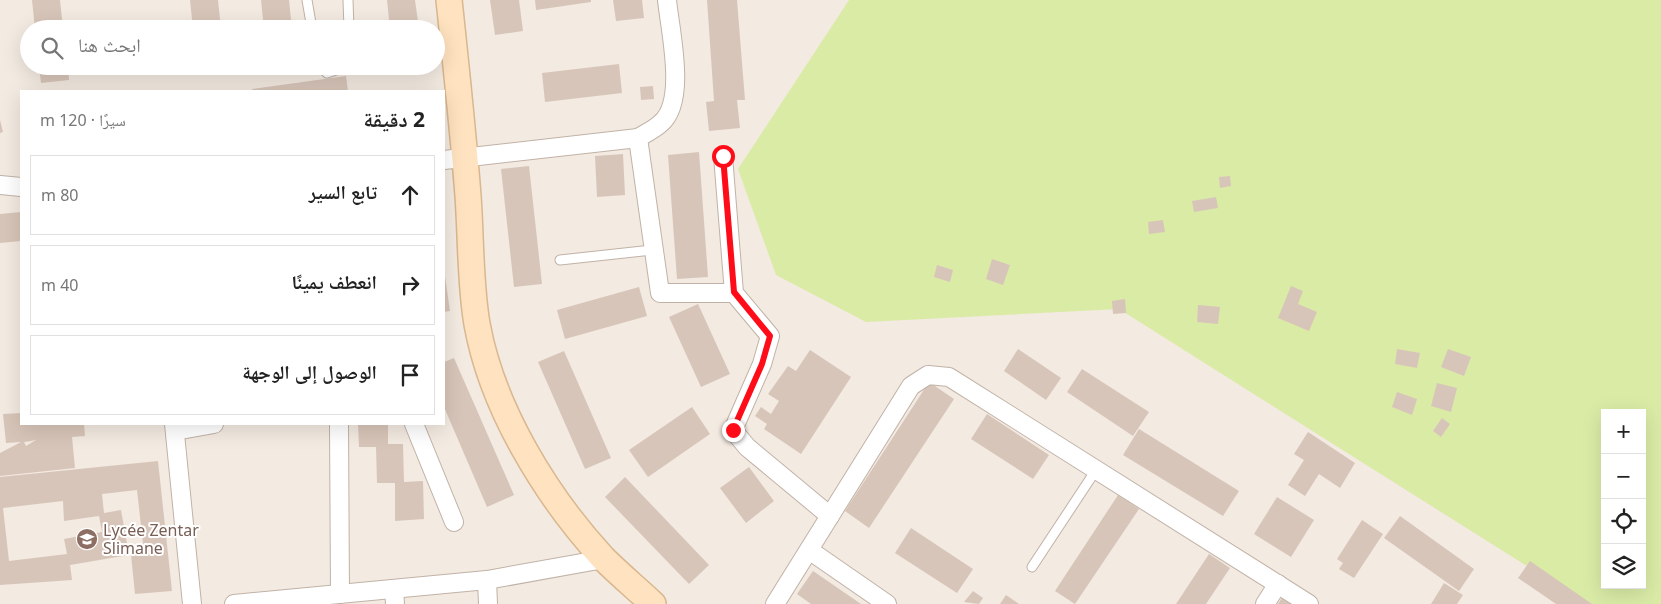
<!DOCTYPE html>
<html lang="ar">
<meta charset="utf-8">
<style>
body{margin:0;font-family:"Noto Sans","Noto Naskh Arabic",sans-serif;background:#f2f2f2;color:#222;direction:rtl}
.controls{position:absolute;right:15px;bottom:15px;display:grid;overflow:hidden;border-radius:0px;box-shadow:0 5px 20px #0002}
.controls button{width:45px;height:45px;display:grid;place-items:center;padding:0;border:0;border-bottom:1px solid #e0e0e0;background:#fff;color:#222;font:25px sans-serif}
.stop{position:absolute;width:15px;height:15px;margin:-11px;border:4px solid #ff0c19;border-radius:50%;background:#fff}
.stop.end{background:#ff0c19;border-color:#fff;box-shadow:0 1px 5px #0008}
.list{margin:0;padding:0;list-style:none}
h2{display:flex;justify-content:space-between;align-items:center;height:65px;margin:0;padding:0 20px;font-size:21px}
h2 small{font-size:16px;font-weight:400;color:#767676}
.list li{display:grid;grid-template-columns:32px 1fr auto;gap:15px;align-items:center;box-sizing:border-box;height:80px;margin:0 10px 10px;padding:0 10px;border:1px solid #e0e0e0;border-radius:0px}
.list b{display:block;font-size:19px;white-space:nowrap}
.list em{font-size:16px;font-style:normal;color:#767676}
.icon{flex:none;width:28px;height:28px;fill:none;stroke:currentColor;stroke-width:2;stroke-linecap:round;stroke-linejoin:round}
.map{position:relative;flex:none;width:1661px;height:604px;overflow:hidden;direction:ltr}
.search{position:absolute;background:#fff;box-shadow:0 5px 20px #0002;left:20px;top:20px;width:425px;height:55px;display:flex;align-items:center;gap:12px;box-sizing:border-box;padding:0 18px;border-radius:28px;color:#767676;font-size:19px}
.panel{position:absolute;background:#fff;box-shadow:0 5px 20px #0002;left:20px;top:90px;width:425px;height:335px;border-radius:0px;direction:rtl}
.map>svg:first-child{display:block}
.green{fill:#daeba6;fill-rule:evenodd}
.building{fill:#d8c5b9;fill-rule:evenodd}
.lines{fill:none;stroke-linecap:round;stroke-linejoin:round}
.lane-casing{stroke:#c1b2a7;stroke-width:11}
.street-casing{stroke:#c1b2a7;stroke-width:20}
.secondary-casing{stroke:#d9b78f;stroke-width:28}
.lane{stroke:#fff;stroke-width:9}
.street{stroke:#fff;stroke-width:18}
.secondary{stroke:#ffe2bf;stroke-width:25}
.route{stroke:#ff0c19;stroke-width:6}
.labels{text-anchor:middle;stroke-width:4;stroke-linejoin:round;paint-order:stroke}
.education-label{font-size:16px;fill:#785e54;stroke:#fff;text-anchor:start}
</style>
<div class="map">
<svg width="1661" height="604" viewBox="0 0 1661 604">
<rect width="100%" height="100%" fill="#f3eae1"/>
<path class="green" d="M849,0H1661V604H1587L1119,309L866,322L776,275L738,169ZM1605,413H1642V585H1605Z"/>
<g class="building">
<path d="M32,0H60L63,29H35Z"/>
<path d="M190,0H218L221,29H193Z"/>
<path d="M261,0H289L292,29H264Z"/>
<path d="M387,0H415L419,29H390Z"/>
<path d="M490,0H519L523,31L495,35Z"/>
<path d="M535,0H591V2L536,10Z"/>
<path d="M613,0H642L644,18L616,21Z"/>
<path d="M707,0H737L745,100H737L740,128L709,131L706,102L714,101Z"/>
<path d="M619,64L622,93L545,102L542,73Z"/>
<path d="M39,66H68L69,80L41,83Z"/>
<path d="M346,76L348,91H252V89Z"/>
<path d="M653,86L654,99L641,100L640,87Z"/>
<path d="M0,120L3,132L0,133Z"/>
<path d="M699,152L708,277L677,279L668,155Z"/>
<path d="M623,154L625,195L597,197L595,156Z"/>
<path d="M529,166L542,284L514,287L501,169Z"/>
<path d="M1230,176L1231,186L1220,188L1219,177Z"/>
<path d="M1216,197L1218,208L1194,212L1192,201Z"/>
<path d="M21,212V241L0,243V214Z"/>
<path d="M1163,220L1165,232L1149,234L1148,222Z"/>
<path d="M992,259L1010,265L1003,285L986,279Z"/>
<path d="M937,265L953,270L950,282L934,277Z"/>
<path d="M444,269L450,311L444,312Z"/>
<path d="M1291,286L1303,291L1298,304L1317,312L1309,331L1278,318Z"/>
<path d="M639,287L647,316L565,339L557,310Z"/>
<path d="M1125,299L1126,313L1113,314L1112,301Z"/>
<path d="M698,304L730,374L701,387L669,317Z"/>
<path d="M1198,305L1220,307L1218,324L1197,322Z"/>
<path d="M1018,349L1061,378L1046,400L1004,371Z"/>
<path d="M1397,349L1420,353L1417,368L1395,364Z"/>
<path d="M1448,349L1471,357L1464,376L1441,367Z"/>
<path d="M810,350L851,377L801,454L764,429L767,424L755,416L761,407L771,414L779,401L768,394L788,366L796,371Z"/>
<path d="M564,351L611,458L585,469L538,362Z"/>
<path d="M454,358L514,495L487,507L444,407V362Z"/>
<path d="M1082,369L1149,412L1133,436L1067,392Z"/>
<path d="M929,382L954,399L869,528L845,511Z"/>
<path d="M1437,383L1457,388L1451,412L1431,406Z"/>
<path d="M1397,392L1417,399L1412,415L1392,407Z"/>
<path d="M692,407L710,434L648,477L629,450Z"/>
<path d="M21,413V424H84L85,436L72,437L75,468L0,476V453L21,442L6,443L3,414ZM36,440L26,446L24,442H25Z"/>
<path d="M987,414L1049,455L1033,479L971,439Z"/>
<path d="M1442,418L1450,424L1441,437L1433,431Z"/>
<path d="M358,424H388V444H403L404,482L423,481L424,519L395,521V483H377L376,447H359Z"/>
<path d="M1139,429L1239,491L1223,516L1123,455Z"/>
<path d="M1308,432L1355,463L1340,488L1319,474L1305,496L1288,485L1304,460L1294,454Z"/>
<path d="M158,461L172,591L135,594L131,555L144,553L137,490L102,494L104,513L121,510L129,555L70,565L72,580L0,585V477ZM63,501L64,521L99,516L102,532L64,539L67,554L9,561L3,508Z"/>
<path d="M749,467L774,501L746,523L720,488Z"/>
<path d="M625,477L709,565L689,584L605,497Z"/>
<path d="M1118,495L1139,509L1075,604L1055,591Z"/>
<path d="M1277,497L1314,520L1291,557L1254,534Z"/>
<path d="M1400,516L1474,569L1459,591L1384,538Z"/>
<path d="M1362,520L1383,534L1354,578L1339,569L1343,563L1337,559Z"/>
<path d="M911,528L973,569L957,593L895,553Z"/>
<path d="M1209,554L1230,568L1206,604H1176Z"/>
<path d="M1530,561L1592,604H1556L1518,578Z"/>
<path d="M813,571L861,604H811L797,594Z"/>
<path d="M1444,583L1463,595L1457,604H1431Z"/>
<path d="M973,591L983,598L979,604L964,602Z"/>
<path d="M1006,595L1019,604H1000Z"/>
<path d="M1283,596L1296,604H1278Z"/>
</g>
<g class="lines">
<g class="lane-casing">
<g id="lane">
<path d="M307,0L312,29"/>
<path d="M348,0L349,29"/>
<path d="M320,66L327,73L348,66"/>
<path d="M560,260L652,250"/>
<path d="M1032,567L1096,470"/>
</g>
</g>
<g class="street-casing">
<g id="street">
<path d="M638,138L660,293H734"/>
<path d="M723,156L734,293L770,336L762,364L733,430L747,447L830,516"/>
<path d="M444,160L638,138C646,133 655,129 661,123C687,101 670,31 667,0"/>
<path d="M0,185L21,187"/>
<path d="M174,424L192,604"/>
<path d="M339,424L340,594"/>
<path d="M414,424L454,522"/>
<path d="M175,431L214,424"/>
<path d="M809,550L887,604"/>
<path d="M487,580L488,604"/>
<path d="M394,589L395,604"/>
<path d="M234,604L487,580L604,559"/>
<path d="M775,604L911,386L928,375L949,377L1309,604"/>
<path d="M1265,604L1278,584"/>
</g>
</g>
<g class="secondary-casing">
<path id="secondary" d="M449,0C456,65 463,130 468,196C471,237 470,284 477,324C492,408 546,496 603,558C619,574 637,589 653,604"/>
</g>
<use href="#lane" class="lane"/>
<use href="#street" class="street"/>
<use href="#secondary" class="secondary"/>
</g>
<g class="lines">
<path class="route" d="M723,156L734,292L770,336L762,364L733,430"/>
</g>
<defs>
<g id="school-disc" transform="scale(1.125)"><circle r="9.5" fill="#8d6e63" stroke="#fff"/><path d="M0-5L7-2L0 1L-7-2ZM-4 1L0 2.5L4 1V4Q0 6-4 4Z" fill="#fff"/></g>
</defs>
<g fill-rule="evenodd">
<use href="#school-disc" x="87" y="539"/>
</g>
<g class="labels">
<g class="education-label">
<text x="103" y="536">Lycée Zentar<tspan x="103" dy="18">Slimane</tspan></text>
</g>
</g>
</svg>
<div class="controls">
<button>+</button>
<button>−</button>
<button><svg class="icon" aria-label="locate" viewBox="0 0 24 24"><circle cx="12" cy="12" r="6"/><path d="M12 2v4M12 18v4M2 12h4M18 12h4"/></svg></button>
<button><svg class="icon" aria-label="layers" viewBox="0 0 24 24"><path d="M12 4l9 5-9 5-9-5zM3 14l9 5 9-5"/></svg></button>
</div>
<div class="stop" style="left:723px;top:156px"></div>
<div class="stop end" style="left:733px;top:430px"></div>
<div class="search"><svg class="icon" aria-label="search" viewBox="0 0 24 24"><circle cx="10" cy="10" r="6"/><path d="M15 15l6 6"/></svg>ابحث هنا</div>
<section class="panel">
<h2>2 دقيقة<small>سيرًا · 120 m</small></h2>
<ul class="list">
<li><svg class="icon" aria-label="ahead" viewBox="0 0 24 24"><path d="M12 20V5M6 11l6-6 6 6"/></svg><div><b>تابع السير</b></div><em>80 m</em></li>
<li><svg class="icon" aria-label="right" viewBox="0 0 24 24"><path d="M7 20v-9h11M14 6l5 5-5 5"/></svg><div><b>انعطف يمينًا</b></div><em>40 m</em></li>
<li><svg class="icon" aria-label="arrive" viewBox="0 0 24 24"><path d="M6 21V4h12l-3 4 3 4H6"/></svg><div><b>الوصول إلى الوجهة</b></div></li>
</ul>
</section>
</div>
